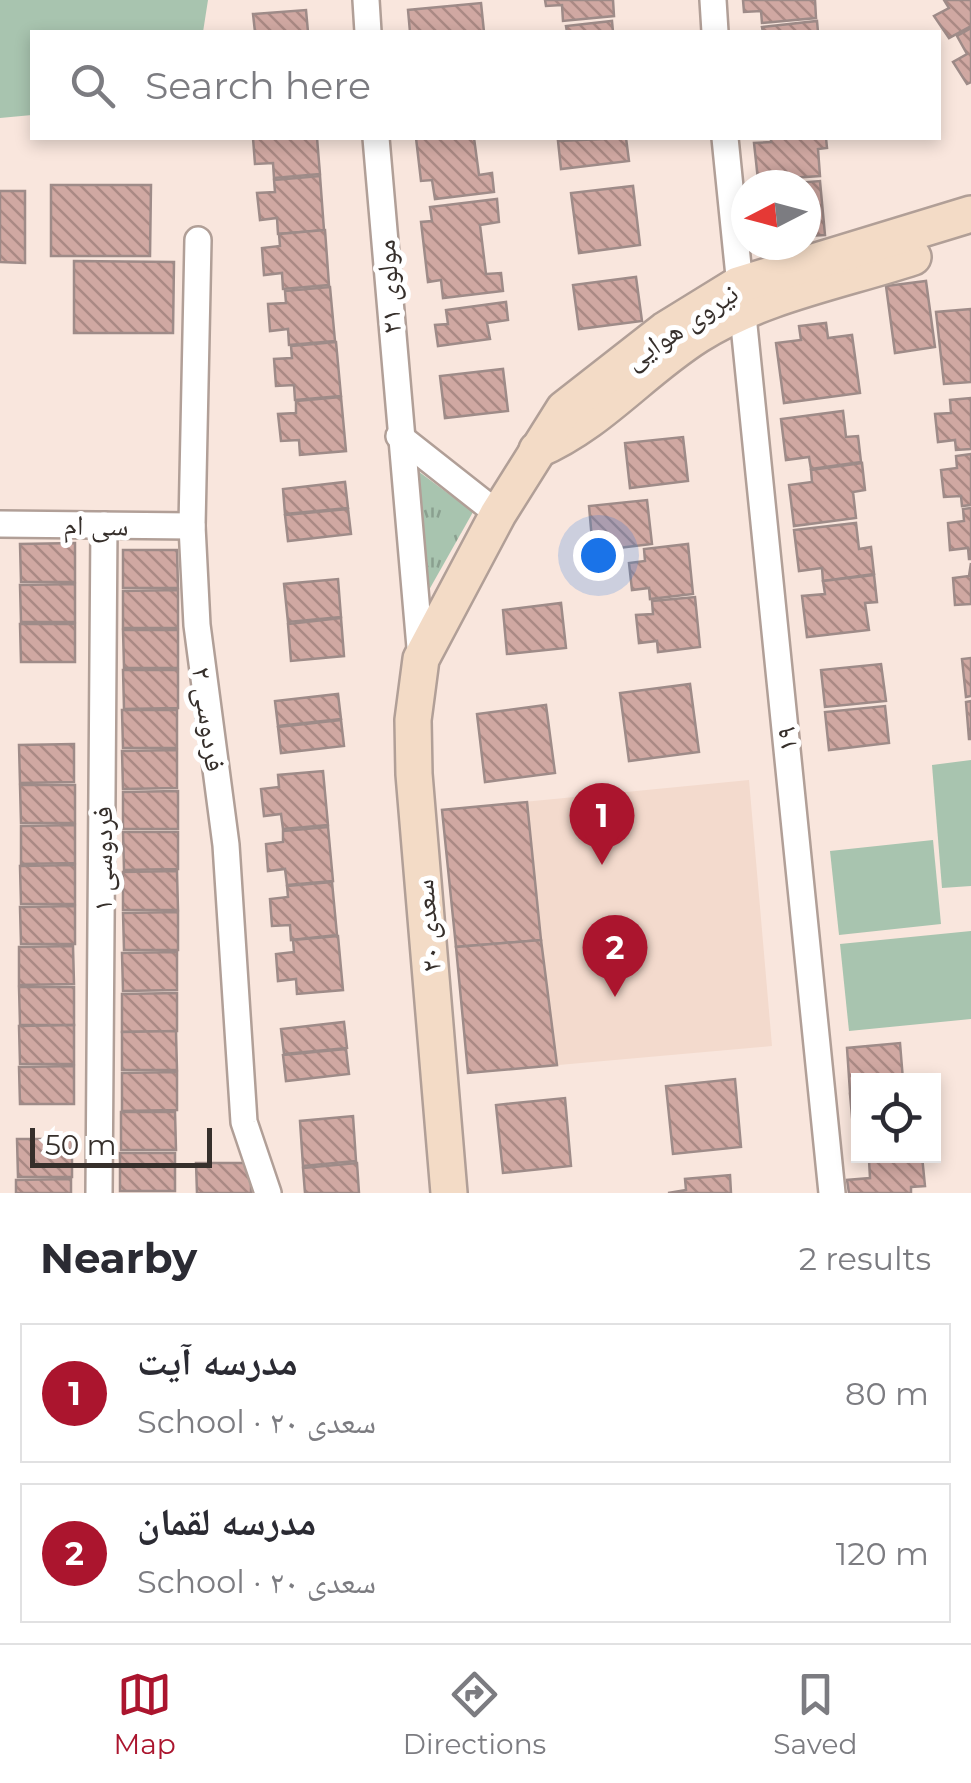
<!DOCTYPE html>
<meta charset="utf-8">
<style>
body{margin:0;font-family:Montserrat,"Noto Naskh Arabic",sans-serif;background:#f7f7f7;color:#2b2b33}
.controls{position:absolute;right:30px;bottom:30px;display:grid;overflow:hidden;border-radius:0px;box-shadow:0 5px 15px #0003}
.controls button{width:90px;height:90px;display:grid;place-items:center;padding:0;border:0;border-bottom:2px solid #e1e1e2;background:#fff;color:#2b2b33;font:50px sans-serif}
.compass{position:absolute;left:731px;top:170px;width:90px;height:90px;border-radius:50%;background:#fff;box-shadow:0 5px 15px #0003;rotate:264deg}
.scale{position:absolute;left:30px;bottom:25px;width:182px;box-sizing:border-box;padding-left:10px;border:5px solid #362f2b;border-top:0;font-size:28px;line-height:35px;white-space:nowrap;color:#362f2b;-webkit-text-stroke:8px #fff;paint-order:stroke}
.you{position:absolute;left:598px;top:555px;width:35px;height:35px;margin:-25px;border:8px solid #fff;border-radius:50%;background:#1a73e8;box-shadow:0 0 0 15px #1a73e833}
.badge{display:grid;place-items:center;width:65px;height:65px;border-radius:50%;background:#ab152e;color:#fff;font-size:32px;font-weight:700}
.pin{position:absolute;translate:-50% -82px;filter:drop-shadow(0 2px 5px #0008)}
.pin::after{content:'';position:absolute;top:52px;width:35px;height:30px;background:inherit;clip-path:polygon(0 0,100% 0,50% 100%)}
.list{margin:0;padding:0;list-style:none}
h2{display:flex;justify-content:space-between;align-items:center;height:130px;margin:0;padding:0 40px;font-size:42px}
h2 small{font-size:32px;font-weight:400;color:#7c7c81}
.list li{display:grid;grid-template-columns:65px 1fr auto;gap:30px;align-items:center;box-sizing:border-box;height:140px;margin:0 20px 20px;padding:0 20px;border:2px solid #e1e1e2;border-radius:0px}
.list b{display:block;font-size:38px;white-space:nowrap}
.list p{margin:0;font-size:32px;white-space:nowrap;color:#7c7c81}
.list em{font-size:32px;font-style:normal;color:#7c7c81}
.icon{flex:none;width:55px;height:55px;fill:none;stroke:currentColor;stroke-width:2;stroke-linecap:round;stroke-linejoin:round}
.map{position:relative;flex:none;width:971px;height:1193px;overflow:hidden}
.search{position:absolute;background:#fff;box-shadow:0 5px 15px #0003;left:30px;right:30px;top:30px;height:110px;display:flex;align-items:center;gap:25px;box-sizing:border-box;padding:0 35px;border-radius:0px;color:#7c7c81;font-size:38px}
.sheet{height:450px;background:#fff}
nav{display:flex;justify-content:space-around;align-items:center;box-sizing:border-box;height:140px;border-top:2px solid #e1e1e2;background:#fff;font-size:28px;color:#7c7c81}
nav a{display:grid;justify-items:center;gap:5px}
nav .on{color:#ab152e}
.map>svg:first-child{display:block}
.built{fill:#f3dacd}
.grass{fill:url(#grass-tufts)}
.green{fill:#a8c4af}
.building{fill:url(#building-back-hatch);stroke:#9e8b88;stroke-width:2.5}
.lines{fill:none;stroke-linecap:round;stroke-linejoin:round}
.street-casing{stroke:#b19f97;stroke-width:30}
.secondary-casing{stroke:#b19f97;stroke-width:40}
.street{stroke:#fff;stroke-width:25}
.secondary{stroke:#f3dbc6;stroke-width:35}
.labels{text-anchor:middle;stroke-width:10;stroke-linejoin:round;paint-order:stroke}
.street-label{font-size:28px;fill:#362f2b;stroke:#fff}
</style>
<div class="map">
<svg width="971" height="1193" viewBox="0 0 971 1193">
<defs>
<pattern id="grass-tufts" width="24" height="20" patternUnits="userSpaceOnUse" patternTransform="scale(2.5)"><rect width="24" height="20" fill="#a8c4af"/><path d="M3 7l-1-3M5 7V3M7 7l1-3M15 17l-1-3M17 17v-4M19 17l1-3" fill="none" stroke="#8aa08f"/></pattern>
<pattern id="building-back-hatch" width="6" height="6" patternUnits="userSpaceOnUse" patternTransform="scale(2.5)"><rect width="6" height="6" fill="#d0a8a2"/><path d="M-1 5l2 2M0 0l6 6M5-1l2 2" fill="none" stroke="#aa8984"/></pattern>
</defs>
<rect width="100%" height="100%" fill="#f9e6dd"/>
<path class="built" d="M749,780L772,1046L468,1073L442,810Z"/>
<path class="grass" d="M418,471L473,512L429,590Z"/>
<g class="green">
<path d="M0,0H208L203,32H32V115L0,118Z"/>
<path d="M971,760V886L942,888L932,765Z"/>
<path d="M933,840L941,924L839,935L830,851Z"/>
<path d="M971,931V1019L849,1031L840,944Z"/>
</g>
<g class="building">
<path d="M545,0H613L614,16L563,21L562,5L546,6Z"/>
<path d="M743,0H815L816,18L762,23L761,11L744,12Z"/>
<path d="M944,0H971V26L949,38L934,16L949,8Z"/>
<path d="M481,3L484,32H410L408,10Z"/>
<path d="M306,10L308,32H255L253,14Z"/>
<path d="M612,21L613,32H567L566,26Z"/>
<path d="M817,21L818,32H763L762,27Z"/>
<path d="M971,28V82L967,84L953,62L967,54L957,36Z"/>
<path d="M253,138H317L320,174L274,178L273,163L255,164Z"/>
<path d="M416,138H474L479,175L492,173L494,192L435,199L432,180L421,181Z"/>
<path d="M626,138L629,161L561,169L558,141Z"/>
<path d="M771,138H826L827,148L818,149L820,176L758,180L754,143L771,142Z"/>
<path d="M320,176L324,230L278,234L277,218L260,220L257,193L275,192L274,180Z"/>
<path d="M820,181L825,235L806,236V185H772Z"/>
<path d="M51,185H151L150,256H51Z"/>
<path d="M633,186L640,245L579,253L571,193Z"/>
<path d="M0,191H25V263L0,262Z"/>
<path d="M497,199L499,222L480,225L486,274L501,273L503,291L443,298L441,280L428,282L421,222L432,221L430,207Z"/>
<path d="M325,230L329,285L283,289L282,273L264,275L262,248L280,246L279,234Z"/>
<path d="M74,261L174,262L173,333H74Z"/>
<path d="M636,277L642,321L579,329L573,285Z"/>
<path d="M926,281L935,347L895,353L886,286Z"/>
<path d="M330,287L335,341L289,345L288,329L270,331L268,304L286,303L285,291Z"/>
<path d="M506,302L508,320L487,323L490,339L438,346L435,325L448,324L446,310Z"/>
<path d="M971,309V382L944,384L936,312Z"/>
<path d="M826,323L828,338L852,335L860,393L784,403L776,343L801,340L799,326Z"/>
<path d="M336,342L341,396L295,400L294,385L276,386L274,359L292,358L291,346Z"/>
<path d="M503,369L508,411L445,418L440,376Z"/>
<path d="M341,397L346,451L300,455L299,440L281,441L278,414L296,413V401Z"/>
<path d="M971,398V449L956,450L955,440L938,442L935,414L951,413L950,400Z"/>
<path d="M843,411L846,437L858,436L861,462L811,469L809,457L786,460L781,419Z"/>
<path d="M683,437L688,481L630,488L625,443Z"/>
<path d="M971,454V505L962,506L961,496L944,497L941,470L957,468L956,456Z"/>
<path d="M862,463L865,490L853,492L856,518L794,526L789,485L812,482L811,470Z"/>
<path d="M345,482L348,508L285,514L283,489Z"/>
<path d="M647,500L652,544L593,551L589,506Z"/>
<path d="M971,508V559H969L968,548L950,550L948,523L964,521L963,509Z"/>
<path d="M348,509L351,534L288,541L285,515Z"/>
<path d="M856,523L859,549L871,547L874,574L823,581L822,568L799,571L794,530Z"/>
<path d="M75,543V582H21L20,544Z"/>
<path d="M688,544L693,594L650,599L649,588L632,590L629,563L645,561L644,549Z"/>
<path d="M123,550H177L178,588H123Z"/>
<path d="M971,563V604L955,605L953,578L969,576Z"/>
<path d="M874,575L877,602L865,603L869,630L807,637L802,596L825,594L823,581Z"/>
<path d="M338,579L341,617L288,622L284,584Z"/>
<path d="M75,584V622H21L20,585Z"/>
<path d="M178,590V628H123V591Z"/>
<path d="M695,597L700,647L658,652L657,641L639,643L636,615L653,614L652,601Z"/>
<path d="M561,603L566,648L507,654L503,610Z"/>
<path d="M341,618L344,656L291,661L288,624Z"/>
<path d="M20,624H75V662H21Z"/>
<path d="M123,630H178V668H124Z"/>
<path d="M971,658V696L966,697L962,659Z"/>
<path d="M881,664L886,701L825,707L821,670Z"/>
<path d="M123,670H178V708L124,709Z"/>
<path d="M690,684L699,752L629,761L620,693Z"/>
<path d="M338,694L341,719L278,726L275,701Z"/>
<path d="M971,701V739H969L966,702Z"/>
<path d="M546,705L555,773L485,782L477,714Z"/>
<path d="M885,706L889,743L829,750L825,712Z"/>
<path d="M122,710H177V748H123Z"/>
<path d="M341,720L344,746L281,753L278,727Z"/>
<path d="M74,744V782L20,783L19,745Z"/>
<path d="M177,750V788L123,789L122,751Z"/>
<path d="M323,771L328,825L283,829L281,814L264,816L261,789L279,787L278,775Z"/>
<path d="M20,785H75V823H21Z"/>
<path d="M178,791V829H123V792Z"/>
<path d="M527,802L541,940L456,947L442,810Z"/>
<path d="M75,825V863L21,864V826Z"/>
<path d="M328,827L333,881L287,885L285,869L268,871L266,844L283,842V831Z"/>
<path d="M123,832H178V869L124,870Z"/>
<path d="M75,865V904H21L20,866Z"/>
<path d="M177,871L178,910H123V872Z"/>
<path d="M332,882L337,935L291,940L290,925L272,926L270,899L288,897L287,886Z"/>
<path d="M75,906V944H21L20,907Z"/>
<path d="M178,912V950H124L123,913Z"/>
<path d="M338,936L343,990L297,994L296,979L278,981L276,954L294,952L293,940Z"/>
<path d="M541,940L557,1065L468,1073L456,947Z"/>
<path d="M73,946L74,984L19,985V947Z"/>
<path d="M177,952V990L123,991L122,953Z"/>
<path d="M19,987H74V1025H20Z"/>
<path d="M177,993V1031L122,1032V994Z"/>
<path d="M344,1022L347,1048L284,1054L281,1029Z"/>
<path d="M74,1025V1064H20L19,1026Z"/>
<path d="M176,1031L177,1070H122V1032Z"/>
<path d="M900,1043L903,1080H858V1092H850L847,1048Z"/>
<path d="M346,1049L349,1074L286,1081L283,1055Z"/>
<path d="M74,1066V1104H20L19,1067Z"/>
<path d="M177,1072V1110L122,1111V1073Z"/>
<path d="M735,1079L741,1147L673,1154L666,1086Z"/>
<path d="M850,1094H858V1139H854Z"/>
<path d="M565,1098L571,1166L503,1173L496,1105Z"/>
<path d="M121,1112H175L176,1150H121Z"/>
<path d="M353,1116L356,1161L303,1166L300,1121Z"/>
<path d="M17,1139H72V1177H18Z"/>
<rect x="120" y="1153" width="55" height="38"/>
<path d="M922,1156L925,1186L911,1187V1193H849L847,1180L870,1178L869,1160Z"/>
<path d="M196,1163H251V1193H197Z"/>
<path d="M357,1163L359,1193H305L303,1168Z"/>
<path d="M730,1175L731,1193H668L686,1190L685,1179Z"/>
<path d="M71,1179V1193H16V1180Z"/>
</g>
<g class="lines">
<g class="street-casing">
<g id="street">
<path d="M366,0L368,32"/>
<path d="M713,0L715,32"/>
<path d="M376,138L421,659"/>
<path d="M725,138L832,1193"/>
<path d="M198,240L192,526L197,625L226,845L244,1122L268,1193"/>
<path d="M399,436L498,514"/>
<path d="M0,524L192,526"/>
<path d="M99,1193L104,525"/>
</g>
</g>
<g class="secondary-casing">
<g id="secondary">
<path d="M537,450C600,423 641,371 698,335C761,295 843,280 913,257"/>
<path d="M449,1193L414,774L413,720L421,659L498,514L564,409L665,330L738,285L971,214"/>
</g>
</g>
<use href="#street" class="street"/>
<use href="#secondary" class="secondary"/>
</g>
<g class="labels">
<g class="street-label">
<text transform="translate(388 287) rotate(-94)" y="10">مولوی ۲۱</text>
<text transform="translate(681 326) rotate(-34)" y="10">نیروی هوایی</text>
<text transform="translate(96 525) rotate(1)" y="10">سی ام</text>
<text transform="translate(209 719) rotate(82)" y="10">فردوسی ۲</text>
<text transform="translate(786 739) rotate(-96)" y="10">۱۹</text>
<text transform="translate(102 859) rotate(-90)" y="10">فردوسی ۱</text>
<text transform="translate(427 926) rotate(-95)" y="10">سعدی ۲۰</text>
</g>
</g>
</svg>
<div class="controls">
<button><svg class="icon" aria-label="locate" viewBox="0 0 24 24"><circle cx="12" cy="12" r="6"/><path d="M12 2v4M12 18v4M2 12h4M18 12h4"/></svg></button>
</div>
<svg class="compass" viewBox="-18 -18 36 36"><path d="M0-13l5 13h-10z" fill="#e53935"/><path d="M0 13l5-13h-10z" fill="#7c7c81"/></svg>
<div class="scale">50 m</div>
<div class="you"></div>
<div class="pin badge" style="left:602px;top:865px">1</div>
<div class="pin badge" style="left:615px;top:997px">2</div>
<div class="search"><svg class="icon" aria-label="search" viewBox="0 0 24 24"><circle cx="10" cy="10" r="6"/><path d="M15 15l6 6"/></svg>Search here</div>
</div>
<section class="sheet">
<h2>Nearby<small>2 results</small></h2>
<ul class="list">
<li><span class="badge">1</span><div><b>مدرسه آیت</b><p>School · سعدی ۲۰</p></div><em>80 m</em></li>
<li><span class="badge">2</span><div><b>مدرسه لقمان</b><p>School · سعدی ۲۰</p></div><em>120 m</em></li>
</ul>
</section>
<nav>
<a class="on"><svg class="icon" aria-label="map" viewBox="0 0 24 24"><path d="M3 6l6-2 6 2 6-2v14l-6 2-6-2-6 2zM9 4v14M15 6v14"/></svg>Map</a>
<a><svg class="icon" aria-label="directions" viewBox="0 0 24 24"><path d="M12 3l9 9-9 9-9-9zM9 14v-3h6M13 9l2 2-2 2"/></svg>Directions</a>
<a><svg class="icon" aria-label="saved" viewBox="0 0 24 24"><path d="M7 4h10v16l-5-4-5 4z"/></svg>Saved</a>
</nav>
